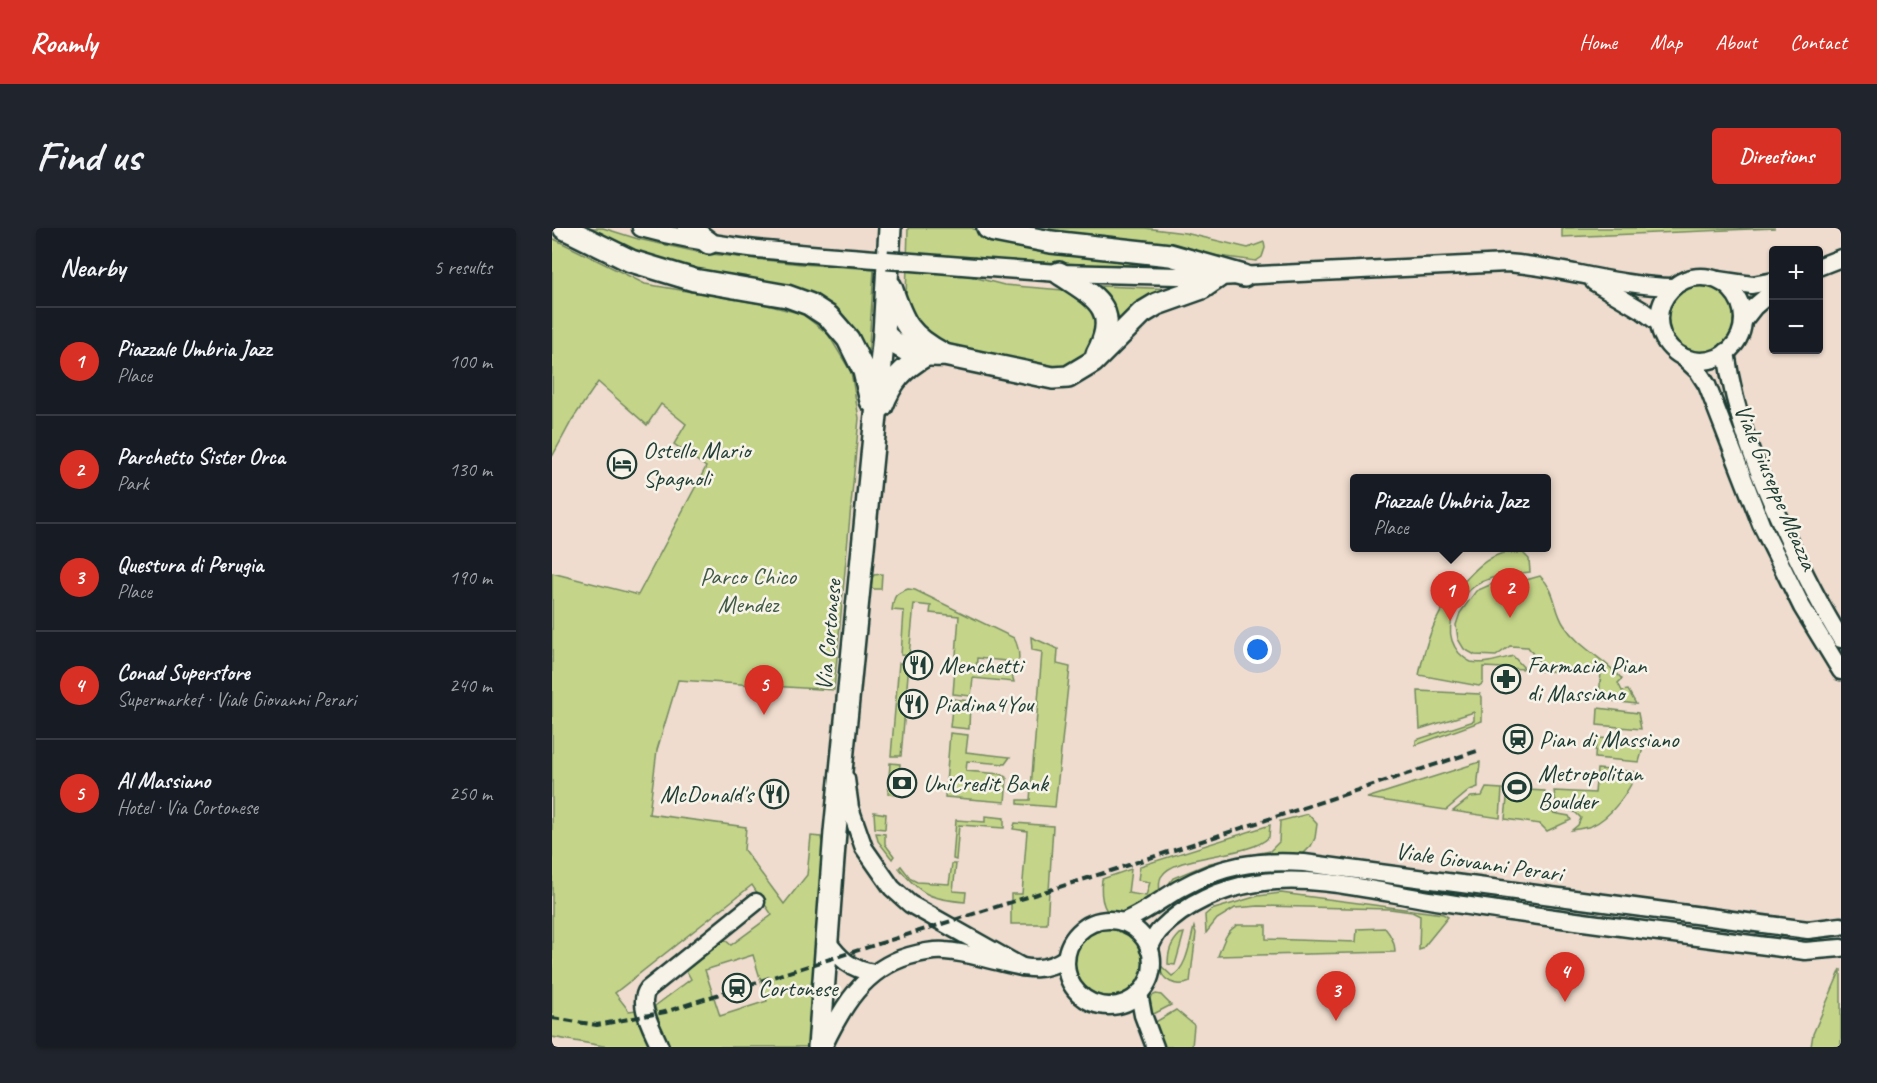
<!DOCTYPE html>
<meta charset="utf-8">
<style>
body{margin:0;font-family:Caveat,sans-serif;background:#20242c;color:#f1f3f6}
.controls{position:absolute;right:18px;top:18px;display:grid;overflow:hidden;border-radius:6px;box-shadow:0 2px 4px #0004}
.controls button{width:54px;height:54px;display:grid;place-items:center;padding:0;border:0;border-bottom:2px solid #363941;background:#171b24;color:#f1f3f6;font:30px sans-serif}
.you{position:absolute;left:706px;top:422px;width:21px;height:21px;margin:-15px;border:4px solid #fff;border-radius:50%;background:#1a73e8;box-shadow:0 0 0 9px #1a73e833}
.badge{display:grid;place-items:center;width:39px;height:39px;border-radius:50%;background:#d93025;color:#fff;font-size:20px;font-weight:700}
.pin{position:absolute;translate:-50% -50px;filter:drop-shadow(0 2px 3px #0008)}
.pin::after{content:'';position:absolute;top:32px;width:21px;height:18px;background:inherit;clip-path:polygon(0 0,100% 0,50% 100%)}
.popup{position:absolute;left:798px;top:246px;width:201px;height:78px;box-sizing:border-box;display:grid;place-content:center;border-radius:6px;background:#171b24;filter:drop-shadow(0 2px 4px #0005);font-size:20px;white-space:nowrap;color:#9ea1a6}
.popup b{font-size:22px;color:#f1f3f6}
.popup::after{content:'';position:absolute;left:50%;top:100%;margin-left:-12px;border:12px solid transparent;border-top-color:#171b24}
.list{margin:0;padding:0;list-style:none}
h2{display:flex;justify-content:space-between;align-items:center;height:78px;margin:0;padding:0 24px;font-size:26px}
h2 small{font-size:20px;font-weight:400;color:#9ea1a6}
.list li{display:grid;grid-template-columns:39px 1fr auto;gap:18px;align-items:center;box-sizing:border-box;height:108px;padding:0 24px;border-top:2px solid #363941}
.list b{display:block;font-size:22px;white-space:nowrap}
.list p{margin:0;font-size:20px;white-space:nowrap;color:#9ea1a6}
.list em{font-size:20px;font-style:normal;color:#9ea1a6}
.map{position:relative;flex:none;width:1289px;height:819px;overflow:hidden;border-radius:6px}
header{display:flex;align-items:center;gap:36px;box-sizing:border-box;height:84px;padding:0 30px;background:#d93025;color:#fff}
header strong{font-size:28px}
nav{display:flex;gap:33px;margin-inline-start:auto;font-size:21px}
.intro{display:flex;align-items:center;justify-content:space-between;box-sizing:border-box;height:144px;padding:0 36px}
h1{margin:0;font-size:42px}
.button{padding:15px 27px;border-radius:6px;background:#d93025;color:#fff;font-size:21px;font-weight:700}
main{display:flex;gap:36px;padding:0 36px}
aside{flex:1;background:#171b24;border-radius:6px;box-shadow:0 2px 4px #0004}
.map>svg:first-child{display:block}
.green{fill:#c4d589;stroke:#72895e;stroke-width:1.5;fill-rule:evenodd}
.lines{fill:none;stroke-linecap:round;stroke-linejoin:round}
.minor-casing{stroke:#1f3d34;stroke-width:21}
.major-casing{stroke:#1f3d34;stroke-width:26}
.minor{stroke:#f7f3e8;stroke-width:16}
.major{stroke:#f7f3e8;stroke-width:21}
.rail{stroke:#1f3d34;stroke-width:4;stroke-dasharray:9 4.5;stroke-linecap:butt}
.minor-bridge-casing{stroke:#1f3d34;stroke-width:21;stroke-linecap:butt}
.minor-bridge{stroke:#f7f3e8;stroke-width:16}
.labels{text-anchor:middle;stroke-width:5;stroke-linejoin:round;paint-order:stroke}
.poi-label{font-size:24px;fill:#1f3d34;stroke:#f7f3e8;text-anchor:start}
.street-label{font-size:24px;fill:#1f3d34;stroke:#f7f3e8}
.park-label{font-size:24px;fill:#405b45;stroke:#f7f3e8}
</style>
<header>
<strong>Roamly</strong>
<nav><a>Home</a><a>Map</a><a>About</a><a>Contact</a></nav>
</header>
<div class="intro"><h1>Find us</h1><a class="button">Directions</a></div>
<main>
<aside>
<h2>Nearby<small>5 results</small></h2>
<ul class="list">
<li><span class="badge">1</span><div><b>Piazzale Umbria Jazz</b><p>Place</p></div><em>100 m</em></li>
<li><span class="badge">2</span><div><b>Parchetto Sister Orca</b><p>Park</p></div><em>130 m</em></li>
<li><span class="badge">3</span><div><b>Questura di Perugia</b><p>Place</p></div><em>190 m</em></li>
<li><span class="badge">4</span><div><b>Conad Superstore</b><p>Supermarket · Viale Giovanni Perari</p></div><em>240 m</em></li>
<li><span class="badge">5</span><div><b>Al Massiano</b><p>Hotel · Via Cortonese</p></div><em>250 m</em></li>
</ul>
</aside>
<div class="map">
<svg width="1289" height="819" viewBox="0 0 1289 819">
<rect width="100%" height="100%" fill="#efdcce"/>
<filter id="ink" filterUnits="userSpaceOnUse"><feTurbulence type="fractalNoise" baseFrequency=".0167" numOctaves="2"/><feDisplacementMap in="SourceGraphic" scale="12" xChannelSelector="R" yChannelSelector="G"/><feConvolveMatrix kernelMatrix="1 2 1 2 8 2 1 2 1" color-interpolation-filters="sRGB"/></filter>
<g filter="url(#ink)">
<g class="green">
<path d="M29,0H51L86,11L150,25L249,36L322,41L316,132L294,100L138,43L92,28Z"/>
<path d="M356,0H420L433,7L639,38L548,37L432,31L421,33L411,40L425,50L452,57L511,62L531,71L541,83L547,93L545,118L515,140L500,141L398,117L378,109L367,102L354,71Z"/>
<path d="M458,0H593L633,5L696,20L712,14L713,20L710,29L704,33Z"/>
<path d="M1010,0H1223L1010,9Z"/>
<path d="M0,10L93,56L211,76L250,86L276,106L299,144L307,190L282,462L126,452L105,522L97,586L194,599L192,622L232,676L255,647L259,608L269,609L272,627L258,819H116L106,794L103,778L139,751L134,742L173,712L179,717L220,687L200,657L63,765L77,783L84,782L101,819H57L0,809V345L86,367L154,239L122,216L134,196L109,176L95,197L46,154L20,192L0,229ZM201,727L215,773L168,788L153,742Z"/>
<circle cx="1150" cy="90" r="34"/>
<path d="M549,58L622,61L564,98L546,59Z"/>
<path d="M951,325H971L977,331L978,344C955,347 929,347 913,367L906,360C920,345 931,331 951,325Z"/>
<path d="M330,346L329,361H322L319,359L320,350L322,347Z"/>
<path d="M988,348C1005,364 1001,380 1012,397C1027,420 1053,431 1070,451L1066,455L1070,463L1076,462L1084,476L1047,471L1049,444L986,443L988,436L976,419L958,418L944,428L923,427L912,421L906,411L904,397L908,385L924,363L940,356H960Z"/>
<path d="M356,361L363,362L462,410C466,417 467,423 467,431L464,434L425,430L424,442L457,445L460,447L462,454L421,450L419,468L401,466L407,388L378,385L379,378L362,376L357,428L349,427L352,383L340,382C342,368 342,366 356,361Z"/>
<path d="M900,367L908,372C898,391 893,408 907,425C910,428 914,432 919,434C931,437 949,431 961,428L973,441L931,439V455L927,458L867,447C873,418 881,391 900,367Z"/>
<path d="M479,409L506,421L505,436L518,439L503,579L466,576V572H478L490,424L480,422Z"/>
<path d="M347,435H357L349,528H339Z"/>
<path d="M866,463L928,466L930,469V493L864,517V512L922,493V484L868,501Z"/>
<path d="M401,471L418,473L417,501L398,499Z"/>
<path d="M1046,480L1086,485L1089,501L1045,497Z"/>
<path d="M398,505L416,507L414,524L458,529L453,536L415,533L414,543L449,546L455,550L453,574L393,569Z"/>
<path d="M1044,510L1090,512V524L1087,534L1043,530Z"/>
<path d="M928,534C928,543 925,550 926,559L918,562L894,582L815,570Z"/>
<path d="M338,535L348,536L345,567L336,566Z"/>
<path d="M1045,541L1085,544C1077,563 1059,590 1039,598C1033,600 1026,601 1020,602L1026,597L1029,590L1024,585L1004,575L1002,563L1043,565Z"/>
<path d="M934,560L950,561L948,590L901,583L919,569L930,568Z"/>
<path d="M956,561L993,563L994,578L1001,585L1017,588L1019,592L995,603L988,596L953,591Z"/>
<path d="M322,584L334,586L333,601L323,600Z"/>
<path d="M756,586L765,596L763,610L759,618L751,626L723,630L619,662L616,657L621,650L658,635L718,623L727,614L728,593Z"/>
<path d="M433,588L452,590V600L407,597L404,632L401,631L404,592L433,594Z"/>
<path d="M463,595L501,598L495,696H459V666H470L475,603L461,601Z"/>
<path d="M718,597L717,609C698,630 622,625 609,649C606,655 608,662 608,668C597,674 586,683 574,687C550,695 548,667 550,651L579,641L576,665L594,668L598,654L586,652L588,638Z"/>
<path d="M324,605L333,606V616L342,628L340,631L326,613Z"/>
<path d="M400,636H404L401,663L414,664L413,674C378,671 369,667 347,640L349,638L359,651L365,654L397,656Z"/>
<path d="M729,665L891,686L896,689L870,721L867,722L868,688L860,684L838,681L707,678L683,680L665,691L654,705L653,687L659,682L706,668Z"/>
<path d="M686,697H714V711L804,714L805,701L833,700C839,707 843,714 843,724L666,728C671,716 673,703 686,697Z"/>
<path d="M642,699L644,705L638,754C625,760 608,753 608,737L620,748C635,741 638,713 642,699Z"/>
<circle cx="557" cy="734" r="34"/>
<path d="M632,705L623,737L616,736C616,723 619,715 628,706Z"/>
<path d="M1289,741V819H1259L1261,806Z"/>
<path d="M604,766L609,767L619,777L596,789V776L598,769Z"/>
<path d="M624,782L642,797L640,819H608L600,796Z"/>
</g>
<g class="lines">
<g class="minor-casing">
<g id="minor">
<path d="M89,0C169,22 253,25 335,32"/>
<path d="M423,39L507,45L666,49L955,35C1011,39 1065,58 1121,59"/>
<path d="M1266,39L1289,30"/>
<circle cx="1149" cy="91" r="42"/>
<path d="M1166,52L1200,57L1222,53"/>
<path d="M1042,54L1091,83L1107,95"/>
<path d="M1191,93L1202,79L1222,62"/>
<path d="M1174,124C1183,189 1205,243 1232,302C1249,339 1267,376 1289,411"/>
<path d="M1131,129L1146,143L1155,157L1209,296L1250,379L1289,443"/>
<path d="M294,551L298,580L312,620L340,660L358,676L470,739"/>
<circle cx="557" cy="735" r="43"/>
<path d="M570,694C591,686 608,672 627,661C670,637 703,632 752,635L1256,702L1289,698"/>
<path d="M274,712C288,731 298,741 322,745"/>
<path d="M597,721C600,715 603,707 608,702C633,676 670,660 705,655C764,646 826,664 884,673C1007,692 1130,707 1253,723L1289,720"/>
<path d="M587,765L591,787L603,819"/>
<path d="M108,819C102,803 84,776 96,761L204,674"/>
<path d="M271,819C290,779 312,741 357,728C368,725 381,722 393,723C412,724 430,730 448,734C474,740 489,746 514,730"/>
</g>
</g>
<g class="major-casing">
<g id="major">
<path d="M12,0L79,33L142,52L235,68L257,76L277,89L296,111L312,143L319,173"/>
<path d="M137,0L157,15"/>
<path d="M436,0L442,3L499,14L618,27L692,48"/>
<path d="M507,45C541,68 570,79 545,126"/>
<path d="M339,59C351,95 357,108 391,126"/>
<path d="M332,106C352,125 364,128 392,127L501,150L516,149L541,134L590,85L605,76L650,60L666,49"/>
<path d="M330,178C340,152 350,141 374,127"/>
<path d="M267,819L283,604L332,106L338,0"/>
</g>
</g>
<use href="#minor" class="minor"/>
<use href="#major" class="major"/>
<path class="rail" d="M0,790L45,797L113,784L186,760L555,644L928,522"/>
<g class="minor-bridge-casing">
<path id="minor-bridge" d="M335,32L423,39"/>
</g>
<use href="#minor-bridge" class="minor-bridge"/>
</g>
</g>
<defs>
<g id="hotel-ring" transform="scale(1.5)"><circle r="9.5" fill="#f7f3e8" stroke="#1f3d34" stroke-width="1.5"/><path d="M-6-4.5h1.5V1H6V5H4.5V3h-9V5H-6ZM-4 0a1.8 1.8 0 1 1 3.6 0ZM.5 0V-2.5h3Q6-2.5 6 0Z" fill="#1f3d34"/></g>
<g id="restaurant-ring" transform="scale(1.5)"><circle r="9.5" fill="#f7f3e8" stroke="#1f3d34" stroke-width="1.5"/><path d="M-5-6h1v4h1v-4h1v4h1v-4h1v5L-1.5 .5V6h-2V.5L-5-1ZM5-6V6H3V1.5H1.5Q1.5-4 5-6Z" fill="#1f3d34"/></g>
<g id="pharmacy-ring" transform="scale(1.5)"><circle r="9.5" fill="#f7f3e8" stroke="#1f3d34" stroke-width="1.5"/><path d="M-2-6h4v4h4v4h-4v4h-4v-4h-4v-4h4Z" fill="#1f3d34"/></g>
<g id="station-ring" transform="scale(1.5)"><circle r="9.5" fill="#f7f3e8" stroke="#1f3d34" stroke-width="1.5"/><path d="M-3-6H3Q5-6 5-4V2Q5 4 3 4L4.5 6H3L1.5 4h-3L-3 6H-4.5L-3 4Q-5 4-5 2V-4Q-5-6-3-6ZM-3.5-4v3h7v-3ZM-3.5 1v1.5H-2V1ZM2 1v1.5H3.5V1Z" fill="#1f3d34"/></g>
<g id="bank-ring" transform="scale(1.5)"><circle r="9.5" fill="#f7f3e8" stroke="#1f3d34" stroke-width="1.5"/><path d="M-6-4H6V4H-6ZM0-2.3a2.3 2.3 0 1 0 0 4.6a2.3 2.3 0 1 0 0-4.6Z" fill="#1f3d34"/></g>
<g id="stadium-ring" transform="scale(1.5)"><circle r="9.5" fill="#f7f3e8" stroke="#1f3d34" stroke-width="1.5"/><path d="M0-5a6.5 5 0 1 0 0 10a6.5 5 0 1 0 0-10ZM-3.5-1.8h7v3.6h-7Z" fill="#1f3d34"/></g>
</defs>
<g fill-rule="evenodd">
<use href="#hotel-ring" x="70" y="236"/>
<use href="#restaurant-ring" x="366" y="437"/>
<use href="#pharmacy-ring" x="954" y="451"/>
<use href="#restaurant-ring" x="361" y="476"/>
<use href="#station-ring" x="966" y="511"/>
<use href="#bank-ring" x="350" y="555"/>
<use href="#stadium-ring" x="965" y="559"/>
<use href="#restaurant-ring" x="222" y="566"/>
<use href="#station-ring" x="185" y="760"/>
</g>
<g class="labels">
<g class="poi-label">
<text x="91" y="230">Ostello Mario<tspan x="91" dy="28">Spagnoli</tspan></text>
<text x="387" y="445">Menchetti</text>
<text x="975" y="445">Farmacia Pian<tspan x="975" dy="28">di Massiano</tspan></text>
<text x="382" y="484">Piadina4You</text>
<text x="987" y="519">Pian di Massiano</text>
<text x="986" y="553">Metropolitan<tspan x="986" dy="28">Boulder</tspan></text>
<text x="371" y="563">UniCredit Bank</text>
<text x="201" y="574" text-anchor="end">McDonald's</text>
<text x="206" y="768">Cortonese</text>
</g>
<g class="street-label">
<text transform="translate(1224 259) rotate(67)" y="8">Viale Giuseppe Meazza</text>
<text transform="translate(276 407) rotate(-85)" y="8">Via Cortonese</text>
<text transform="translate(927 634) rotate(8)" y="8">Viale Giovanni Perari</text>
</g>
<g class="park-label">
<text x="196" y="356">Parco Chico<tspan x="196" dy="28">Mendez</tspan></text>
</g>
</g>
</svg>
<div class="controls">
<button>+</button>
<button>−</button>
</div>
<div class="you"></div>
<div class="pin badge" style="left:898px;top:393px">1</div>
<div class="popup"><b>Piazzale Umbria Jazz</b>Place</div>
<div class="pin badge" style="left:958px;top:390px">2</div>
<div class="pin badge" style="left:784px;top:793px">3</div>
<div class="pin badge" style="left:1013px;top:774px">4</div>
<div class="pin badge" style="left:212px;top:487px">5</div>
</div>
</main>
